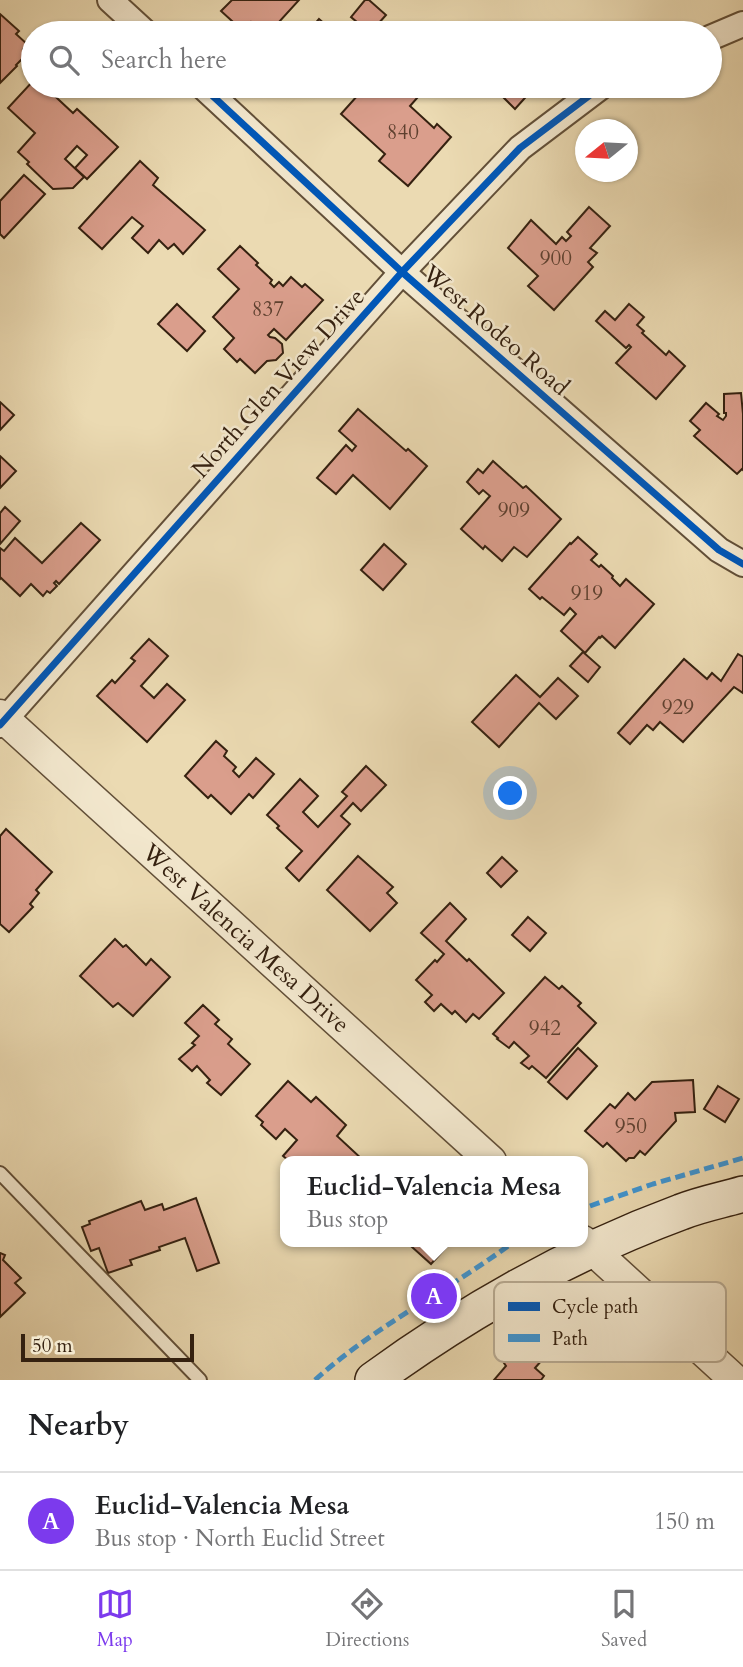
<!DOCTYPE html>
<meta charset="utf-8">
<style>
body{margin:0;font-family:Cardo,serif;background:#f6f6f6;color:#202124}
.compass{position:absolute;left:575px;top:119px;width:63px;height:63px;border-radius:50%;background:#fff;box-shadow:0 2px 5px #0004;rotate:252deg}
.scale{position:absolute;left:21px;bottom:18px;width:173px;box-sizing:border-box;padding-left:7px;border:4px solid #352110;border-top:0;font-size:19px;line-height:24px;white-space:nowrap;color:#352110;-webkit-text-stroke:5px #f2e7cd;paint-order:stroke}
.you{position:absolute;left:511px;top:794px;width:24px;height:24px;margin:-18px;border:5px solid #fff;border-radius:50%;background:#1a73e8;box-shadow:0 0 0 10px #1a73e833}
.badge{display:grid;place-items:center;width:46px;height:46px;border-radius:50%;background:#7c3aed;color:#fff;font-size:23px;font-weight:700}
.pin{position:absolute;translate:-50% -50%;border:4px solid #fff;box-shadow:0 2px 7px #0006}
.popup{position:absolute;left:280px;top:1156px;width:308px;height:91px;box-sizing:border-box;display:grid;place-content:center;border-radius:14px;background:#fff;filter:drop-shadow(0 2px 5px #0005);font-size:23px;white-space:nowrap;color:#757577}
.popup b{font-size:26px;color:#202124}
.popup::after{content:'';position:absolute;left:50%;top:100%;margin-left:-14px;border:14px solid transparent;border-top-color:#fff}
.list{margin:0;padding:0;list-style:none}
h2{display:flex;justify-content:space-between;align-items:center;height:91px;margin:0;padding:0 28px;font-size:30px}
h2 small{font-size:23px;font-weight:400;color:#757577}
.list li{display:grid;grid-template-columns:46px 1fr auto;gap:21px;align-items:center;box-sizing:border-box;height:98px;padding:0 28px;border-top:2px solid #e0e0e0}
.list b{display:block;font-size:26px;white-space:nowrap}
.list p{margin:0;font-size:23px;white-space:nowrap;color:#757577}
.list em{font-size:23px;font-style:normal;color:#757577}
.icon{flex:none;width:38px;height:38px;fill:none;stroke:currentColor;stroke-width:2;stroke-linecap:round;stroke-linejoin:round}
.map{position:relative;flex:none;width:743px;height:1380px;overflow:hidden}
.search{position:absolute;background:#fff;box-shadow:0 2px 5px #0004;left:21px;right:21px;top:21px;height:77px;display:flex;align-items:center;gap:18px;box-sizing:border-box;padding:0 24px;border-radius:38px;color:#757577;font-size:26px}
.sheet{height:189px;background:#fff}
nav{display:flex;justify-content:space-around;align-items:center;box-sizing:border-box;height:98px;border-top:2px solid #e0e0e0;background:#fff;font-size:19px;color:#757577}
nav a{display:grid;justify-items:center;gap:4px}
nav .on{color:#7c3aed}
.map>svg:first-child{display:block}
.building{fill:#da9e8c;stroke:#352110;stroke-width:2}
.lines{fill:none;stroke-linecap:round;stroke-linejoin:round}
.service-casing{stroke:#624f38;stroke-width:16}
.minor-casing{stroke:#624f38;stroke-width:28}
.tertiary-casing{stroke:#624f38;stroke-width:33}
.secondary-casing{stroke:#352110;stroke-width:38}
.service{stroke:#f2e7cd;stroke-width:12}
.minor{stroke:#f2e7cd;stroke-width:24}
.tertiary{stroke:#f2e7cd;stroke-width:30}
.secondary{stroke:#f2e7cd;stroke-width:35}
.quiet{stroke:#3e95d3;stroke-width:5;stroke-dasharray:10 5;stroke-linecap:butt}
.cycleway-casing{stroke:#f2e7cd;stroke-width:11}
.cycleway{stroke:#0057b8;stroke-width:7}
.labels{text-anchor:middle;stroke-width:5;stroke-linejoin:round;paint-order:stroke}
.number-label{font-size:21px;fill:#5e402f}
.street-label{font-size:24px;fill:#352110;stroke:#f2e7cd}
.key{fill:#f2e7cd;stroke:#b9ac94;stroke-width:2}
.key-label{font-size:19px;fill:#352110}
</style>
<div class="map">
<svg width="743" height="1380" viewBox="0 0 743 1380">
<rect width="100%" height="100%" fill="#ebdab2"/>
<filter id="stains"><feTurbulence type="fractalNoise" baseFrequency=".00286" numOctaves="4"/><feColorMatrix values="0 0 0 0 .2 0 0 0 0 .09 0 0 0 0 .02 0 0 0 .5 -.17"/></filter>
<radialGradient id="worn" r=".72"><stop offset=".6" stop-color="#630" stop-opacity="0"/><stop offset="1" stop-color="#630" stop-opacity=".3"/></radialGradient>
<g class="building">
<path d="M232,0H299L269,33H263L251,22L243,31L221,11Z"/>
<path d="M365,0H369L386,15L370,33L351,17Z"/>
<path d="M0,14L19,31L16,34L27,44L23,49L28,53L16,65L17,66L0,83Z"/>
<path d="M319,19L335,33H307Z"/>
<path d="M33,81V86H44L73,113L77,109L118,147L87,179L75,168L87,155L77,146L65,159L84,177L73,188L53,189L27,164L29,162L18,152L35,133L8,108Z"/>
<path d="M366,86H393L390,88L397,95L406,86L416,87L418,97L410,106L434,128L437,124L451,137L408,186L379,161L385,154L341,114Z"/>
<path d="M500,86H527L532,90L515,109L496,90Z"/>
<path d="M140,161L158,178L153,185L205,230L183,254L174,244L168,249L159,240L148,253L132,238L143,226L132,217L102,249L79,228Z"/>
<path d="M24,175L45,194L4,238L0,234V201Z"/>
<path d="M589,207L610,226L590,248L597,253L588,262L593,267L554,310L528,286L538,276L508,248L531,220L556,244L562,237L566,241L571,236L567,232Z"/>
<path d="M240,246L258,263L256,265L272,280L270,283L274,287L279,282L283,286L291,277L302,287L305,284L323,300L286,340L274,329L268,335L270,337L275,338L282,344L283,353L276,360L267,361L255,373L240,359L237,362L224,349L234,338L213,317L239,289L218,269Z"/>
<path d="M177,304L205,331L187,351L158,324Z"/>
<path d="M629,304L644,317L637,325L644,331L642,333L666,355L669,351L685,366L656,399L616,363L631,347L629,345L626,348L596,321L605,311L615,320Z"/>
<path d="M741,393L743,414V470L742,469L737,474L694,436L700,430L690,421L706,403L719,414L717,416L723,420L726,416V413H724V394Z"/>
<path d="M0,402L14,415L0,430Z"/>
<path d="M358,409L406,451L408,449L427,466L390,509L353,475L336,494L317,478L346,445L352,451L356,446L339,431Z"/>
<path d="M0,456L16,471L0,488Z"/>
<path d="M493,461L523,488L526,486L561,519L527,557L514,547L502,561L485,546L483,549L461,529L490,496L483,490L479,494L467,482L478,469L483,473Z"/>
<path d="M5,507L20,521L0,544V513Z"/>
<path d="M81,523L100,540L59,584L56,581L54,583L57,586L50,593L47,591L43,596L31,584L20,596L1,578L0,579V548L4,551L15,538L42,563Z"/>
<path d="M578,537L597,554L591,560L599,567L601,565L613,576L612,578L620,586L626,579L654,604L615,648L602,636L600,638L599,637L585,653L561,631L576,614L570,608L564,615L542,597L540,599L529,589L570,543L571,544Z"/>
<path d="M384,544L406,564L383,590L361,570Z"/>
<path d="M149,639L168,656L141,686L154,698L167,684L185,700L147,742L97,696L112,680L115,683L135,661L131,658Z"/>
<path d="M583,652L600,667L588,682L570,666Z"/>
<path d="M738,654L743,657V693L734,687L683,742L660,722L653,730L647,725L630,744L618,733L684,659L707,679L712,673L721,681Z"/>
<path d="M516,675L540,697L558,678L578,696L556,719L539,703L499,747L472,722Z"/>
<path d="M216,741L227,751L224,756L236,767L233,771L239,777L256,758L274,774L253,798L249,794L231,814L211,795L208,798L185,776Z"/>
<path d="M366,766L386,785L361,811L353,803L341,816L350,824L299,881L286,868L302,851L277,828L279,826L267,815L300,779L318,796L303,812L318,827L347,796L342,792Z"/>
<path d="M6,829L52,872L36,890L39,893L30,904L33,907L9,932L0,924V836Z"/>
<path d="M358,856L393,887L387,893L397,903L370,931L327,890Z"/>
<path d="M502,857L517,871L501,887L487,873Z"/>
<path d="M450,903L466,919L446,941L467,961L469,959L504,993L479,1019L473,1014L466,1022L455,1011L452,1014L441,1004L434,1011L425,1002L432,995L416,980L435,960L437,962L444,954L421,933Z"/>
<path d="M528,917L546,933L530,951L512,935Z"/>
<path d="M115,939L123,947L126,945L146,965L151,959L170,977L133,1016L118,1003L113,1007L80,976Z"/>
<path d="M545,977L559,989L562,986L581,1003L578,1006L596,1023L546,1078L532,1066L529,1069L521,1063L529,1056L514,1042L509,1048L497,1039L498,1038L493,1034Z"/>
<path d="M203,1005L219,1020L215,1024L232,1039L228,1044L250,1064L221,1095L207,1083L210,1080L197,1066L192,1071L179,1059L195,1045L192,1043L199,1036L185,1023Z"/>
<path d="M578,1048L597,1066L567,1099L548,1082Z"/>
<path d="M693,1080L695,1112L675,1113L676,1121L645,1155L640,1151L634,1158H629L626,1161L607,1143L603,1147L585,1131L610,1104L615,1108L628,1093L635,1100L652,1082Z"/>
<path d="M288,1081L311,1102L316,1097L346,1125L337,1136L364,1161H289L283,1156L297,1140L285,1129L276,1139L261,1125L263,1122L256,1116Z"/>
<path d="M718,1086L739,1099L725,1122L704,1109Z"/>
<path d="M196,1198L219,1263L197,1271L185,1238L159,1247L160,1250L130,1260L132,1265L108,1273L99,1248L91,1251L82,1227L90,1224L89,1221L141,1201L145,1210L162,1204L164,1210Z"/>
<path d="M417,1242H451L431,1264L412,1247Z"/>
<path d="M0,1253L5,1255L3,1260L21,1278L15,1283L25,1293L0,1317Z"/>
<path d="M522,1342L542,1360L535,1368L544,1376L541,1380H494L506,1366L504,1363Z"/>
</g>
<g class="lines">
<g class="service-casing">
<path id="service" d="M0,1173L200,1380"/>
</g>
<g class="minor-casing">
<g id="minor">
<path d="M110,0L146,33"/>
<path d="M710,38L743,24"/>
<path d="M202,86L402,272L719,550L743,564"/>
<path d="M0,725L402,272L520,148L602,86"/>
</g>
</g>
<g class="tertiary-casing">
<g id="tertiary">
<path d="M0,715L491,1161"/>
<path d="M583,1241L735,1380"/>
</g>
</g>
<g class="secondary-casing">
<path id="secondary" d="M373,1380C469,1310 570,1253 681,1212C701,1204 723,1200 743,1194"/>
</g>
<use href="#service" class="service"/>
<use href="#minor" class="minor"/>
<use href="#tertiary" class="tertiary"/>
<use href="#secondary" class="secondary"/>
<g class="quiet">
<path d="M590,1206L653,1184L743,1158"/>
<path d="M315,1380C374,1327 445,1292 508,1246L509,1242"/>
</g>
<g class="cycleway-casing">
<g id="cycleway">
<path d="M202,86L402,272L719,550L743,564"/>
<path d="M0,725L402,272L520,148L602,86"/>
</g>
</g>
<use href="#cycleway" class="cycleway"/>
</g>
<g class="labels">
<g class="number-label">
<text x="403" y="139">840</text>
<text x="556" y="265">900</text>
<text x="268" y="316">837</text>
<text x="514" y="517">909</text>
<text x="587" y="600">919</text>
<text x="678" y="714">929</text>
<text x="545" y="1035">942</text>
<text x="631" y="1133">950</text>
</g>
<g class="street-label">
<text transform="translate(496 330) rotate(41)" y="8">West Rodeo Road</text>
<text transform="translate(278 383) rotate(-48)" y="8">North Glen View Drive</text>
<text transform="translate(246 938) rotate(42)" y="8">West Valencia Mesa Drive</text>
</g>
</g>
<rect x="494" y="1282" width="232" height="80" rx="10" class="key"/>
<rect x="508" y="1302" width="32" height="9" fill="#0057b8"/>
<rect x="508" y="1334" width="32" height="8" fill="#3e95d3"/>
<g class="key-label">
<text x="552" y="1313">Cycle path</text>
<text x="552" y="1345">Path</text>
</g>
<rect width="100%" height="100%" filter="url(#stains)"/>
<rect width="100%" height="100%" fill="url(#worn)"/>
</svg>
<svg class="compass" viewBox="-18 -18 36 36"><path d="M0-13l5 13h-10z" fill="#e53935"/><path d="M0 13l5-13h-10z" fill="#757577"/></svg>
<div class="scale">50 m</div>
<div class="you"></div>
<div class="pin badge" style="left:434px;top:1296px">A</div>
<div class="popup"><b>Euclid-Valencia Mesa</b>Bus stop</div>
<div class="search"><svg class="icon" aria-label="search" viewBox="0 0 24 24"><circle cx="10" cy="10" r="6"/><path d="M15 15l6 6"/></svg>Search here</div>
</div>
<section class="sheet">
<h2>Nearby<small></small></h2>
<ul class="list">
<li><span class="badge">A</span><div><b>Euclid-Valencia Mesa</b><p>Bus stop · North Euclid Street</p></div><em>150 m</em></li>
</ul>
</section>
<nav>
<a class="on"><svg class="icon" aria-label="map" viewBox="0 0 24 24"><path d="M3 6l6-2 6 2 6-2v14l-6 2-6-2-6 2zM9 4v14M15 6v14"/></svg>Map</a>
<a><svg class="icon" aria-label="directions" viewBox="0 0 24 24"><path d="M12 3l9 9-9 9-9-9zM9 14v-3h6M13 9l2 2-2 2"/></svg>Directions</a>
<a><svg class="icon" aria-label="saved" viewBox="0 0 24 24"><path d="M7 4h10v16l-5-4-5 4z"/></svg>Saved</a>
</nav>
